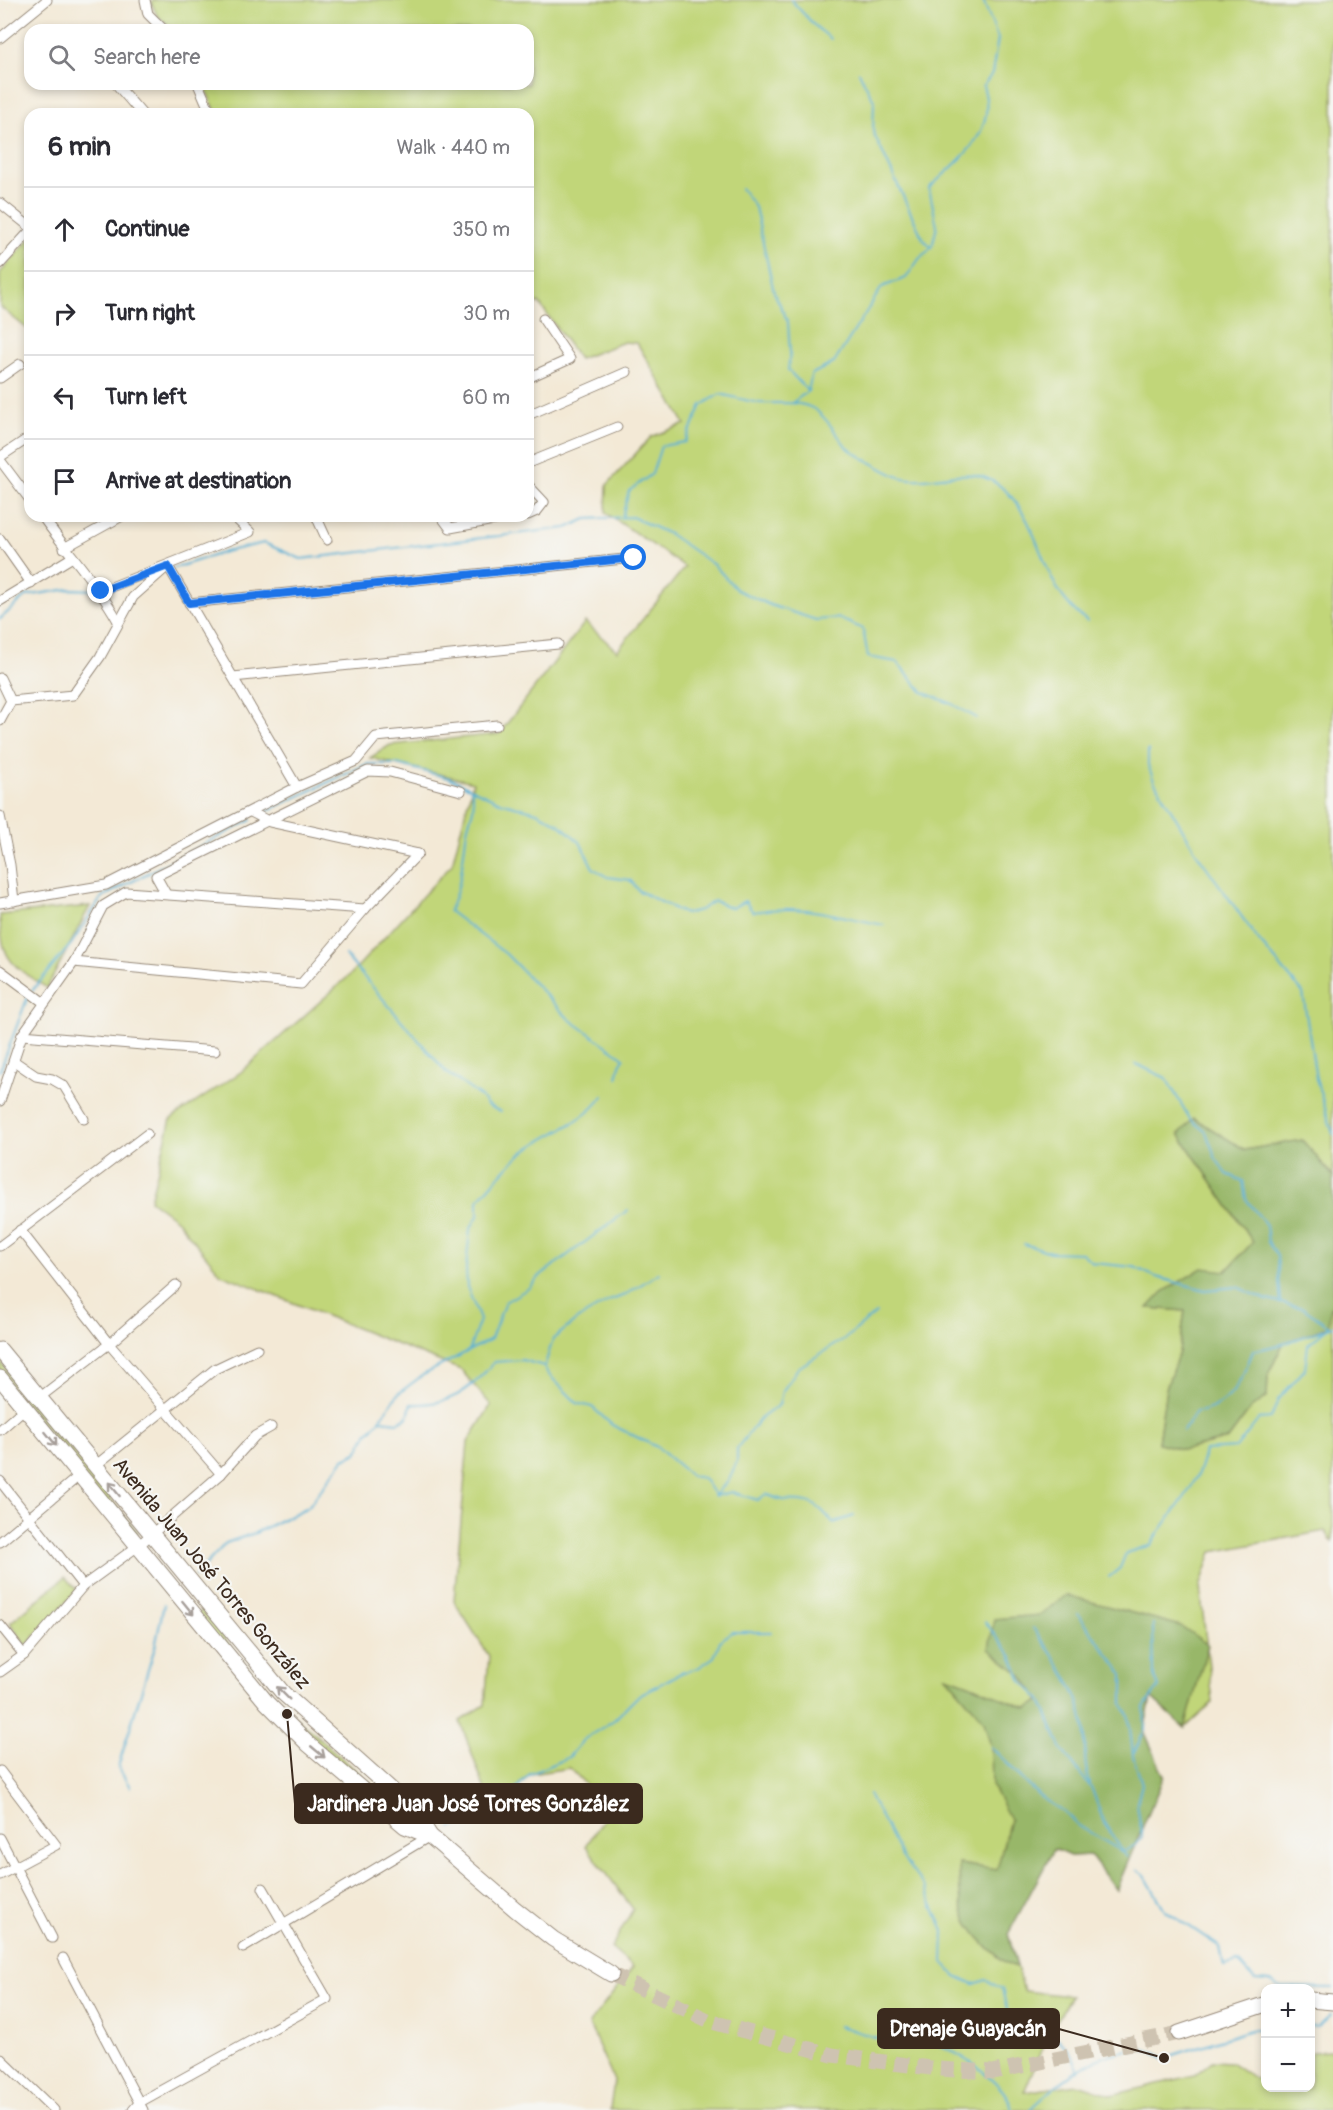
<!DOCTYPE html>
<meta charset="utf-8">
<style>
body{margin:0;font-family:Pangolin,sans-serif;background:#f2f2f3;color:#2b2b33}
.controls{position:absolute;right:18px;bottom:18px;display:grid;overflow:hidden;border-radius:12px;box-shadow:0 3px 9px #0003}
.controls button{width:54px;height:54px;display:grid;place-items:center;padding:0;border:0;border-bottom:2px solid #e1e1e2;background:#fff;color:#2b2b33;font:30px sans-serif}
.stop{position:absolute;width:18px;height:18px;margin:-14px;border:4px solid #1a73e8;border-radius:50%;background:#fff}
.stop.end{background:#1a73e8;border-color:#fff;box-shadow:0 2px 6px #0008}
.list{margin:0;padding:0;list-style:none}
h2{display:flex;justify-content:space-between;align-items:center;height:78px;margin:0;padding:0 24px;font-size:26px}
h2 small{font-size:20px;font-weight:400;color:#7c7c81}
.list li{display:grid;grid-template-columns:39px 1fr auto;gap:18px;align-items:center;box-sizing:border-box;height:84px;padding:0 24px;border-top:2px solid #e1e1e2}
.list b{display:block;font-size:22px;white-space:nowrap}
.list em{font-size:20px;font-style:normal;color:#7c7c81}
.icon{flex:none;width:33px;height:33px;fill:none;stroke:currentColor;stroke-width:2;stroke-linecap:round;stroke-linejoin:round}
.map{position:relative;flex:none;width:1333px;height:2110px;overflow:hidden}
.search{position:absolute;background:#fff;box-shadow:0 3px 9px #0003;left:24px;top:24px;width:510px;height:66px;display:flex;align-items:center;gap:15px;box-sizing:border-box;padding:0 21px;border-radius:18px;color:#7c7c81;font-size:22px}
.panel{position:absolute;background:#fff;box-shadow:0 3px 9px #0003;left:24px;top:108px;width:510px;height:414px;border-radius:18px}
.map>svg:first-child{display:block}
.green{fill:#c1d679;stroke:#7e804c;stroke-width:1.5}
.forest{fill:#98b769;stroke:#6a7044;stroke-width:1.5}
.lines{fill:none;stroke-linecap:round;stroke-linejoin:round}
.stream{stroke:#58b0d5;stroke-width:2}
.primary-tunnel{stroke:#cec3b1;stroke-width:15;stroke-dasharray:15 8;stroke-linecap:butt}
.street-casing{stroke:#978a7a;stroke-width:11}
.primary-casing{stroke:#978a7a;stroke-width:17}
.street{stroke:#fff;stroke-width:9}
.primary{stroke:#fff;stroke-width:15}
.oneway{stroke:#a79f9a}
.route{stroke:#1a73e8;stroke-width:8}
.labels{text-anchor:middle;stroke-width:4.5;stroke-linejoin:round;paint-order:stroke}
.street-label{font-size:20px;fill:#3b2a1e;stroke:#f6f6f2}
.leader{fill:none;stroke:#3b2a1e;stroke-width:2}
.callout-dot{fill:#3b2a1e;stroke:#f6f6f2;stroke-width:2}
.callout{fill:#3b2a1e;stroke:#3b2a1e;stroke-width:2}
.callout-label{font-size:21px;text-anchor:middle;font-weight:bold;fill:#fff}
</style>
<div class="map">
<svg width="1333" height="2110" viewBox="0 0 1333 2110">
<rect width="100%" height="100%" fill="#f6f6f2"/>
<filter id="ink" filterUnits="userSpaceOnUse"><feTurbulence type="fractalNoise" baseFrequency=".0167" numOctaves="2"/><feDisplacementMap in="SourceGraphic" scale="12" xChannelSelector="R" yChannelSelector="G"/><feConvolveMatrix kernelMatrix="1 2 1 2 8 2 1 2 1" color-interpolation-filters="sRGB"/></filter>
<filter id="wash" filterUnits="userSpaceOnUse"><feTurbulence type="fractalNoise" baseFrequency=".008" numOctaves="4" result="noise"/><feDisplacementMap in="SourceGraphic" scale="24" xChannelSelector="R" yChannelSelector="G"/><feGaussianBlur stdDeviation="1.35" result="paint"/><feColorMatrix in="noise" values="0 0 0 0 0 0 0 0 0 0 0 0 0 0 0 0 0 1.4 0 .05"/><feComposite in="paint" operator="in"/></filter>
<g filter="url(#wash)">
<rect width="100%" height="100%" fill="#f3e9d6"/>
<g class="green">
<path d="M154,0H1333V1176L1302,1140L1245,1150L1179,1134L1253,1242L1226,1271L1149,1308L1185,1311L1179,1352L1166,1389L1158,1443L1184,1450L1228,1439L1251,1408L1267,1397L1268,1375L1283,1344L1296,1338L1333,1307V1542L1325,1531L1212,1552L1200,1587L1213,1702L1185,1728L1151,1697L1144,1731L1164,1776L1116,1890L1090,1855L1070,1856L1054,1849L1008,1934L1024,1991L1071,1996L1045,2041L1024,2092L1078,2084L1112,2095L1195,2075L1212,2061L1230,2062L1255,2079L1265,2077L1266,2088H1310L1311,2052L1333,2051V2110H610L614,2081L589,2024L633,1967L611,1948L633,1909L586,1846L610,1810L570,1768L530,1774L493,1812L460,1721L485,1705L489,1656L454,1601L468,1442L491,1405L461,1370L221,1274L177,1220L150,1200L171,1119L241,1072L350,975L452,864L473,782L370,758L390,745L499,734L585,622L617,651L685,567L606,513L607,485L651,437L685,424L637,343L624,342L579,359L539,303H528V114H217L203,84H528V30H174L157,15L151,2Z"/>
<path d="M30,238V331L0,307V273Z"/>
<path d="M90,906L47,988C12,966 0,959 0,915Z"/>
<path d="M0,1361L138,1533L133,1537L0,1372Z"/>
<path d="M65,1577L77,1590L26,1646L10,1623Z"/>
<path d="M202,1610L258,1680L293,1715L411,1819L384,1803L281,1713L197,1615Z"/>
</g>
<g class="forest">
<path d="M1194,1118L1245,1150L1302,1140L1333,1176V1307H1330L1329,1326L1283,1344L1268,1375L1267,1397L1251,1408L1228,1439L1184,1450L1158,1443L1166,1389L1179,1352L1185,1311L1148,1308L1163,1292L1202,1268L1226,1271L1253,1242L1179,1134Z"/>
<path d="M1066,1595L1181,1626L1208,1645L1185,1728L1151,1697L1144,1731L1164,1776L1116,1890L1090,1855L1070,1856L1054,1849L1008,1934L1017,1967C1000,1964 968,1929 963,1911C958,1897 960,1878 959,1864L997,1870L1010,1819L992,1786L991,1747L984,1721L946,1676C975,1684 1000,1700 1028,1708L1040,1701L1022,1676L989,1649L994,1619L1040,1615Z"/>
</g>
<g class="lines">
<g class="stream">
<path d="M791,0L814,25L831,39"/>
<path d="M859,72L874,101L873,132L923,239L930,246"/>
<path d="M741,188L755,207L774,292L788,322L790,353L788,370L808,391"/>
<path d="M792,403L808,391L812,374L834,363L882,287L906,278L919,259L932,247L937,226L929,188C959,160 999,132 983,86L992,74L998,39L983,0"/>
<path d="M622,517L629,491L652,474L661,446L685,442L702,405L720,394C733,397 747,401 760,403C777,404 799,400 814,409C827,417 837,436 847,447C855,454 893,476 903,478C942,485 973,458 1007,492C1046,532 1038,586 1087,621"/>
<path d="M174,568L228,551L264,543L301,559L567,528L586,519L632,517L669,534L714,565L737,590L770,605L816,620L838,618L863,629L868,657L897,662L923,692L952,704L977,718"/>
<path d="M0,619L26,596L69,589L94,590"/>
<path d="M1148,750V765L1154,781L1198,855L1259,941L1303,993L1316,1079L1333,1134"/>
<path d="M471,790C477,810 471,811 467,830C462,860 463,882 449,911L506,954L569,1019L624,1058L620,1065L617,1078"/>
<path d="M265,812L367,764H397L449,778L500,802L537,812L559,824L580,842L593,868L607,877L630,880L639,891L685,914L700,910L714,901L732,908L745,901L753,912C804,903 836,916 884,925"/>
<path d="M345,955L446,1072L481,1097L487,1105L501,1112"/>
<path d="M32,991L72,943L102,897L251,820"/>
<path d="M1136,1064L1166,1078L1190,1119L1206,1132L1216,1159L1227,1174L1243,1181L1246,1199L1266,1225L1268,1242L1277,1256L1281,1302"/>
<path d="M0,1071L28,996"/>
<path d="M1024,1244L1050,1252L1082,1253L1093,1263L1134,1267L1156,1277L1205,1290L1237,1287L1267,1300L1303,1308L1329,1326"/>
<path d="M469,1350L480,1320L467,1287L466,1268L470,1229L478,1216V1200C491,1186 505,1168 520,1155C546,1133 583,1125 603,1096"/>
<path d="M545,1365L553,1339L578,1319L609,1301L625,1295L659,1273"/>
<path d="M380,1419L399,1393L423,1375L491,1339L505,1302L529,1288L541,1275L628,1210"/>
<path d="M1183,1431L1196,1412C1231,1408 1241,1381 1253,1351L1283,1344L1333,1326"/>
<path d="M715,1495L729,1480L737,1461V1448L760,1419L779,1405L782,1392L798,1368L847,1337L876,1313"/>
<path d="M195,1576L226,1543L255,1533L308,1507L344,1459L357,1453L367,1434L380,1420L398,1422L408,1417L411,1404C449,1406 470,1391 494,1362L522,1360L544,1366L548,1374L577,1403L592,1407L612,1425L657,1447L691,1476L703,1478L715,1496L732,1492L758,1500L766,1494C798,1510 806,1487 833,1523L854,1516"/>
<path d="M1109,1577L1120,1568L1126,1553L1151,1545C1170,1512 1199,1489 1205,1450L1236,1448L1259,1419L1271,1418L1278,1400L1305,1369L1308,1345L1329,1326"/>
<path d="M985,1622L1011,1655L1022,1681L1041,1700L1062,1750L1092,1789L1104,1823L1123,1852L1137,1844L1142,1837L1137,1803L1142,1784L1133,1756L1129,1719L1123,1704V1674L1078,1614"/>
<path d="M1033,1628C1055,1658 1079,1688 1084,1725C1087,1748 1082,1761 1090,1784"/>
<path d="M991,1747L1039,1796L1064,1812L1079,1826L1123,1852L1127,1857"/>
<path d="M1134,1753L1145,1730L1144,1707L1159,1687L1154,1675L1153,1624"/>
<path d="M130,1787L118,1767L155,1647L164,1604"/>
<path d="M869,1794L902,1857L925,1888L944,1931L943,1962L956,1976L974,1984L986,1980L1002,1989L1008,2014L1028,2012C1050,2033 1069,2042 1079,2072"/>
<path d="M451,1828L493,1812L530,1774L569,1757L583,1740L614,1720L639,1695L681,1673L698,1668L714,1657L720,1641L732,1632H771"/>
<path d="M1138,1870L1145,1876L1165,1910L1220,1947L1224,1966L1238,1962L1255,1980L1271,1981L1281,1987L1333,1988"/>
<path d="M838,2026C852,2029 865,2035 878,2038C895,2041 913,2038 929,2042C955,2048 1008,2083 1012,2110"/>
<path d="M1310,2026L1317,2027L1331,2015"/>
<path d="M1030,2110C1060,2081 1098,2049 1143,2049C1149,2049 1158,2055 1164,2058L1254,2029H1266"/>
</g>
</g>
</g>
<g filter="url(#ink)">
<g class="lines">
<path class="primary-tunnel" d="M611,1974L712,2022L832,2055L938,2069L993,2072L1179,2033"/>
<g class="street-casing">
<g id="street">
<path d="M145,0L148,14L164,30"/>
<path d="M0,38L47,0"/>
<path d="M116,84L142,114"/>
<path d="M198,84L211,114"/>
<path d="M0,203L30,227"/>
<path d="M0,264L30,231"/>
<path d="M0,378L20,364"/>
<path d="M528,378L570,359L543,319"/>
<path d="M528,415L627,372"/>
<path d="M0,457L30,437"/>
<path d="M0,460L30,500"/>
<path d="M528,463L617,427"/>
<path d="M528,485L544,502L537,511L528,515"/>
<path d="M42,516C67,552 97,583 118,621"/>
<path d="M316,516L327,540"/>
<path d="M441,516L450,528L517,516"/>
<path d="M0,539L31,583"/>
<path d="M64,548L122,516"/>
<path d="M101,591L250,532L233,516"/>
<path d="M0,601L71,558"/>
<path d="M189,603L634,558"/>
<path d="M233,677L558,644"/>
<path d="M0,678L11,701L0,721"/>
<path d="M11,701L73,695L100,657L133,597L168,566L297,787"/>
<path d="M251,812L270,822L418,854"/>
<path d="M0,816L10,865L14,901"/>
<path d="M166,894L156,876L368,771L390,772L461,791"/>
<path d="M0,903L106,885L297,787L356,761L376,737L497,725"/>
<path d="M74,962L103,906L126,892L365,909"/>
<path d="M0,970L43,1002"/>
<path d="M22,1035L215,1051"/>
<path d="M14,1061L36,1076L52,1079L64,1086L84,1119"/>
<path d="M0,1101L22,1035L74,962L301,984L365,909L418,854"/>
<path d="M20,1230L109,1344L221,1474"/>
<path d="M0,1246L147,1134"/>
<path d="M39,1398L109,1344L176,1285"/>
<path d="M0,1430L25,1408"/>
<path d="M95,1466L215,1369L257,1349"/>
<path d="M0,1481L83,1586"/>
<path d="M0,1542L80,1475"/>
<path d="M0,1625L24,1655"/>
<path d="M0,1672L24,1655L83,1586L138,1546L221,1474L255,1436L271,1427"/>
<path d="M0,1771L56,1845L0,1875"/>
<path d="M0,1838L52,1938"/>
<path d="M243,1948L430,1836"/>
<path d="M63,1958L143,2110"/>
<path d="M0,2058L54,2110"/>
<path d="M133,2110L140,2102L327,1999L263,1888"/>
</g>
</g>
<g class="primary-casing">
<g id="primary">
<path d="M0,1350L283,1693L414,1810L430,1836L515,1909L553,1939L611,1974"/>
<path d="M0,1378L267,1703L308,1744L405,1826L430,1836"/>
<path d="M1310,2000L1333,2002"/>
<path d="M1179,2033L1266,2004"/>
</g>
</g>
<use href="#street" class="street"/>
<use href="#primary" class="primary"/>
</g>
<defs><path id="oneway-shaft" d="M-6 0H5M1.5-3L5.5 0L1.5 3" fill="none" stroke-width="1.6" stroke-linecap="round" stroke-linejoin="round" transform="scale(1.5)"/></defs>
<g class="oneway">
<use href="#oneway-shaft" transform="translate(51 1439) rotate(51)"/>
<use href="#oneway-shaft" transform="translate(114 1489) rotate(-129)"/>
<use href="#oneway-shaft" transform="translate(188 1608) rotate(51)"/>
<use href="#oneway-shaft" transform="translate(283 1693) rotate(-135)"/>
<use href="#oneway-shaft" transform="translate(318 1752) rotate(40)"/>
</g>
</g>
<g class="lines" filter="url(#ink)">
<path class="route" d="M101,591L168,566L189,603L634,558"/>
</g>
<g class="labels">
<g class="street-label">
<text transform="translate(212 1573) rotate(50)" y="7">Avenida Juan José Torres González</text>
</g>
</g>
<path class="leader" d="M287 1714L295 1804M1164 2058L1059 2029"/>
<g class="callout-dot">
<circle cx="287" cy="1714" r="6"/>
<circle cx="1164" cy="2058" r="6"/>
</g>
<g class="callout">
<rect x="295" y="1784" width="347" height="39" rx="6"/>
<rect x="878" y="2009" width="181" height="39" rx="6"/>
</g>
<g class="callout-label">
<text x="468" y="1811">Jardinera Juan José Torres González</text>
<text x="968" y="2036">Drenaje Guayacán</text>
</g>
</svg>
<div class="controls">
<button>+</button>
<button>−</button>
</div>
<div class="stop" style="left:634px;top:558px"></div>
<div class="stop end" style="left:101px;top:591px"></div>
<div class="search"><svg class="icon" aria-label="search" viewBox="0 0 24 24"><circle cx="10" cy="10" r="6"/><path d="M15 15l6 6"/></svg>Search here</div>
<section class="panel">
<h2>6 min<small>Walk · 440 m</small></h2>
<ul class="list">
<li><svg class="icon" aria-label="ahead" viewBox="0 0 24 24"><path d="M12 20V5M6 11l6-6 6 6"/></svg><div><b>Continue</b></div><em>350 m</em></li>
<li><svg class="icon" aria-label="right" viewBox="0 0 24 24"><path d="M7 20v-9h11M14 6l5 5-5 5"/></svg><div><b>Turn right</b></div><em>30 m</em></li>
<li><svg class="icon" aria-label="left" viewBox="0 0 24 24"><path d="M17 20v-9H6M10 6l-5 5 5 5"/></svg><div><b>Turn left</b></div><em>60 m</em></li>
<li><svg class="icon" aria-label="arrive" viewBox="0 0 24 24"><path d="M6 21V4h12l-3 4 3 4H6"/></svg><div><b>Arrive at destination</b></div></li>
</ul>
</section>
</div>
